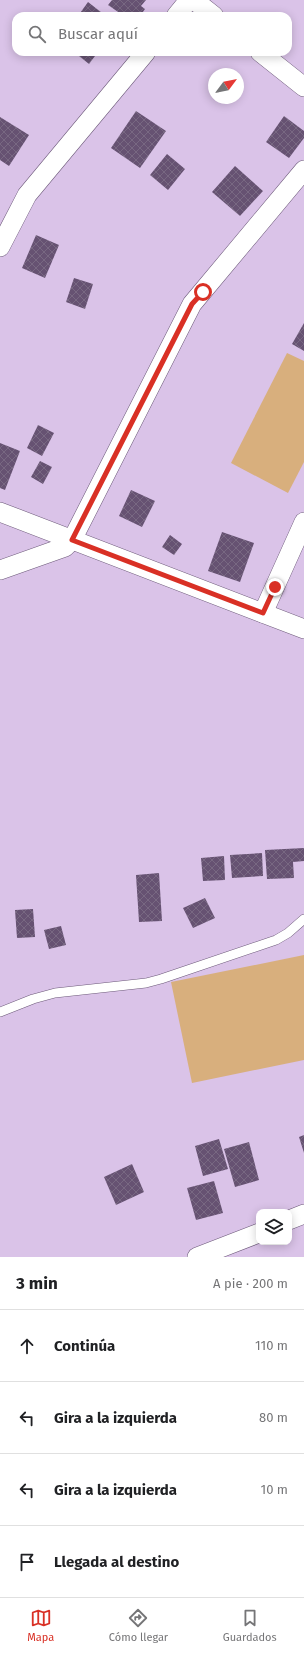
<!DOCTYPE html>
<html lang="es">
<meta charset="utf-8">
<style>
body{margin:0;font-family:"Fira Sans",sans-serif;background:#f6f6f6;color:#202124}
.controls{position:absolute;right:12px;bottom:12px;display:grid;overflow:hidden;border-radius:8px;box-shadow:0 2px 10px #0003}
.controls button{width:36px;height:36px;display:grid;place-items:center;padding:0;border:0;border-bottom:1px solid #e0e0e0;background:#fff;color:#202124;font:20px sans-serif}
.compass{position:absolute;left:208px;top:68px;width:36px;height:36px;border-radius:50%;background:#fff;box-shadow:0 2px 10px #0003;rotate:58deg}
.stop{position:absolute;width:12px;height:12px;margin:-9px;border:3px solid #d93025;border-radius:50%;background:#fff}
.stop.end{background:#d93025;border-color:#fff;box-shadow:0 1px 4px #0008}
.list{margin:0;padding:0;list-style:none}
h2{display:flex;justify-content:space-between;align-items:center;height:52px;margin:0;padding:0 16px;font-size:17px}
h2 small{font-size:13px;font-weight:400;color:#757577}
.list li{display:grid;grid-template-columns:26px 1fr auto;gap:12px;align-items:center;box-sizing:border-box;height:72px;padding:0 16px;border-top:1px solid #e0e0e0}
.list b{display:block;font-size:15px;white-space:nowrap}
.list em{font-size:13px;font-style:normal;color:#757577}
.icon{flex:none;width:22px;height:22px;fill:none;stroke:currentColor;stroke-width:2;stroke-linecap:round;stroke-linejoin:round}
.map{position:relative;flex:none;width:304px;height:1257px;overflow:hidden}
.search{position:absolute;background:#fff;box-shadow:0 2px 10px #0003;left:12px;right:12px;top:12px;height:44px;display:flex;align-items:center;gap:10px;box-sizing:border-box;padding:0 14px;border-radius:12px;color:#757577;font-size:15px}
.sheet{height:340px;background:#fff}
nav{display:flex;justify-content:space-around;align-items:center;box-sizing:border-box;height:56px;border-top:1px solid #e0e0e0;background:#fff;font-size:11px;color:#757577}
nav a{display:grid;justify-items:center;gap:2px}
nav .on{color:#d93025}
.map>svg:first-child{display:block}
.grass{fill:#d8af7d}
.building{fill:url(#building-cross-hatch)}
.lines{fill:none;stroke-linecap:round;stroke-linejoin:round}
.service-casing{stroke:#6c5979;stroke-width:10}
.minor-casing{stroke:#6c5979;stroke-width:20}
.service{stroke:#fff;stroke-width:9}
.minor{stroke:#fff;stroke-width:19}
.route{stroke:#d93025;stroke-width:5}
</style>
<div class="map">
<svg width="304" height="1257" viewBox="0 0 304 1257">
<defs>
<pattern id="building-cross-hatch" width="8" height="8" patternUnits="userSpaceOnUse"><rect width="8" height="8" fill="#665272"/><path d="M0 0l8 8M0 8l8-8" fill="none" stroke="#786882"/></pattern>
</defs>
<rect width="100%" height="100%" fill="#dac3e8"/>
<g class="grass">
<path d="M287,353L304,361V462L288,493L231,463Z"/>
<path d="M304,955V1060L192,1083L171,982Z"/>
</g>
<g class="building">
<path d="M112,0H146L141,6L145,9L140,16H124L108,5Z"/>
<path d="M88,2L106,16H78Z"/>
<path d="M74,52H98L89,64Z"/>
<path d="M136,111L166,131L140,168L111,148Z"/>
<path d="M284,116L304,131V138L289,158L266,142Z"/>
<path d="M0,117L29,135L9,166L0,160Z"/>
<path d="M167,154L185,169L168,190L150,175Z"/>
<path d="M235,166L263,191L240,216L212,192Z"/>
<path d="M36,235L59,245L45,278L22,268Z"/>
<path d="M74,278L93,284L85,309L66,302Z"/>
<path d="M304,323V351L292,344Z"/>
<path d="M38,425L54,433L42,456L27,448Z"/>
<path d="M0,443L20,451L5,490L0,488Z"/>
<path d="M40,461L52,467L43,484L31,477Z"/>
<path d="M131,490L155,501L142,527L119,516Z"/>
<path d="M222,532L254,543L240,582L208,571Z"/>
<path d="M170,535L182,544L174,555L162,547Z"/>
<path d="M304,848V861L293,862L294,878L267,879L265,850Z"/>
<path d="M262,853L263,876L232,878L230,855Z"/>
<path d="M224,856L225,880L203,881L201,858Z"/>
<path d="M159,873L162,921L139,922L136,875Z"/>
<path d="M205,898L215,918L193,928L183,908Z"/>
<path d="M33,909L35,937L17,938L15,910Z"/>
<path d="M61,926L66,945L49,949L44,930Z"/>
<path d="M304,1135V1153L299,1137Z"/>
<path d="M219,1139L228,1169L203,1176L195,1146Z"/>
<path d="M249,1142L259,1180L235,1187L224,1149Z"/>
<path d="M132,1164L144,1192L116,1205L104,1177Z"/>
<path d="M214,1181L223,1213L196,1220L187,1188Z"/>
</g>
<g class="lines">
<g class="service-casing">
<path id="service" d="M0,1012L33,999L55,993L146,983L161,979L276,940L288,933L304,919"/>
</g>
<g class="minor-casing">
<g id="minor">
<path d="M194,0L214,16"/>
<path d="M176,16L189,0"/>
<path d="M260,52L304,87"/>
<path d="M0,247L27,195L146,52"/>
<path d="M0,512L304,629"/>
<path d="M0,570L65,547L72,540L192,304L304,170"/>
<path d="M263,613L304,522"/>
<path d="M289,1220L304,1214"/>
<path d="M197,1257L259,1233"/>
</g>
</g>
<use href="#service" class="service"/>
<use href="#minor" class="minor"/>
</g>
<g class="lines">
<path class="route" d="M203,292L192,304L72,540L263,613L275,587"/>
</g>
</svg>
<div class="controls">
<button><svg class="icon" aria-label="layers" viewBox="0 0 24 24"><path d="M12 4l9 5-9 5-9-5zM3 14l9 5 9-5"/></svg></button>
</div>
<svg class="compass" viewBox="-18 -18 36 36"><path d="M0-13l5 13h-10z" fill="#e53935"/><path d="M0 13l5-13h-10z" fill="#757577"/></svg>
<div class="stop" style="left:203px;top:292px"></div>
<div class="stop end" style="left:275px;top:587px"></div>
<div class="search"><svg class="icon" aria-label="search" viewBox="0 0 24 24"><circle cx="10" cy="10" r="6"/><path d="M15 15l6 6"/></svg>Buscar aquí</div>
</div>
<section class="sheet">
<h2>3 min<small>A pie · 200 m</small></h2>
<ul class="list">
<li><svg class="icon" aria-label="ahead" viewBox="0 0 24 24"><path d="M12 20V5M6 11l6-6 6 6"/></svg><div><b>Continúa</b></div><em>110 m</em></li>
<li><svg class="icon" aria-label="left" viewBox="0 0 24 24"><path d="M17 20v-9H6M10 6l-5 5 5 5"/></svg><div><b>Gira a la izquierda</b></div><em>80 m</em></li>
<li><svg class="icon" aria-label="left" viewBox="0 0 24 24"><path d="M17 20v-9H6M10 6l-5 5 5 5"/></svg><div><b>Gira a la izquierda</b></div><em>10 m</em></li>
<li><svg class="icon" aria-label="arrive" viewBox="0 0 24 24"><path d="M6 21V4h12l-3 4 3 4H6"/></svg><div><b>Llegada al destino</b></div></li>
</ul>
</section>
<nav>
<a class="on"><svg class="icon" aria-label="map" viewBox="0 0 24 24"><path d="M3 6l6-2 6 2 6-2v14l-6 2-6-2-6 2zM9 4v14M15 6v14"/></svg>Mapa</a>
<a><svg class="icon" aria-label="directions" viewBox="0 0 24 24"><path d="M12 3l9 9-9 9-9-9zM9 14v-3h6M13 9l2 2-2 2"/></svg>Cómo llegar</a>
<a><svg class="icon" aria-label="saved" viewBox="0 0 24 24"><path d="M7 4h10v16l-5-4-5 4z"/></svg>Guardados</a>
</nav>
